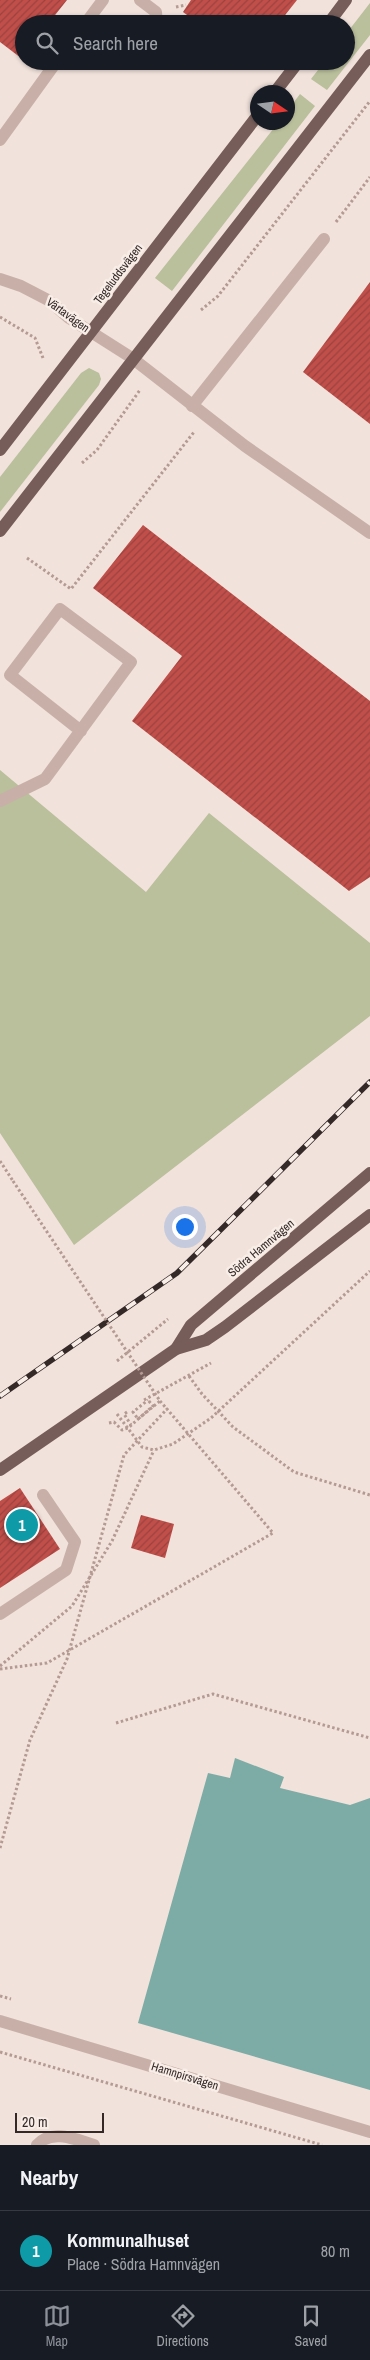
<!DOCTYPE html>
<meta charset="utf-8">
<style>
body{margin:0;font-family:"Archivo Narrow",sans-serif;background:#242831;color:#f1f3f6}
.compass{position:absolute;left:250px;top:85px;width:45px;height:45px;border-radius:50%;background:#171b24;box-shadow:0 1px 4px #0004;rotate:103deg}
.scale{position:absolute;left:15px;bottom:12px;width:89px;box-sizing:border-box;padding-left:5px;border:2px solid #352928;border-top:0;font-size:14px;line-height:18px;white-space:nowrap;color:#352928;-webkit-text-stroke:4px #f8ede7;paint-order:stroke}
.you{position:absolute;left:184px;top:1226px;width:18px;height:18px;margin:-12px;border:4px solid #fff;border-radius:50%;background:#1a73e8;box-shadow:0 0 0 8px #1a73e833}
.badge{display:grid;place-items:center;width:32px;height:32px;border-radius:50%;background:#8c9099;color:#fff;font-size:16px;font-weight:700}
.pin{position:absolute;translate:-50% -50%;border:2px solid #fff;box-shadow:0 1px 5px #0006}
.list{margin:0;padding:0;list-style:none}
h2{display:flex;justify-content:space-between;align-items:center;height:65px;margin:0;padding:0 20px;font-size:21px}
h2 small{font-size:16px;font-weight:400;color:#9ea1a6}
.list li{display:grid;grid-template-columns:32px 1fr auto;gap:15px;align-items:center;box-sizing:border-box;height:80px;padding:0 20px;border-top:1px solid #363941}
.list b{display:block;font-size:19px;white-space:nowrap}
.list p{margin:0;font-size:16px;white-space:nowrap;color:#9ea1a6}
.list em{font-size:16px;font-style:normal;color:#9ea1a6}
.icon{flex:none;width:28px;height:28px;fill:none;stroke:currentColor;stroke-width:2;stroke-linecap:round;stroke-linejoin:round}
.map{position:relative;flex:none;width:370px;height:2145px;overflow:hidden}
.search{position:absolute;background:#171b24;box-shadow:0 1px 4px #0004;left:15px;right:15px;top:15px;height:55px;display:flex;align-items:center;gap:12px;box-sizing:border-box;padding:0 18px;border-radius:28px;color:#9ea1a6;font-size:19px}
.sheet{height:145px;background:#171b24}
nav{display:flex;justify-content:space-around;align-items:center;box-sizing:border-box;height:70px;border-top:1px solid #363941;background:#171b24;font-size:14px;color:#9ea1a6}
nav a{display:grid;justify-items:center;gap:2px}
nav .on{color:#8c9099}
.map>svg:first-child{display:block}
.green{fill:#babf9c}
.water{fill:#7caca5}
.building{fill:url(#building-hatch)}
.lines{fill:none;stroke-linecap:round;stroke-linejoin:round}
.path{stroke:#b49a92;stroke-width:3;stroke-dasharray:2.5 2.5;stroke-linecap:butt}
.minor{stroke:#c8b0a8;stroke-width:12}
.major{stroke:#765d5a;stroke-width:12}
.rail-casing{stroke:#352928;stroke-width:5.5}
.rail{stroke:#f8ede7;stroke-width:4;stroke-dasharray:11;stroke-linecap:butt}
.path-bridge{stroke:#b49a92;stroke-width:3;stroke-dasharray:2.5 2.5;stroke-linecap:butt}
.labels{text-anchor:middle;stroke-width:5;stroke-linejoin:round;paint-order:stroke}
.street-label{font-size:12px;fill:#352928;stroke:#f8ede7}
</style>
<div class="map">
<svg width="370" height="2145" viewBox="0 0 370 2145">
<defs>
<pattern id="building-hatch" width="6" height="6" patternUnits="userSpaceOnUse" patternTransform="scale(1.25)"><rect width="6" height="6" fill="#c04f4a"/><path d="M-1 1l2-2M0 6l6-6M5 7l2-2" fill="none" stroke="#9d423e"/></pattern>
</defs>
<rect width="100%" height="100%" fill="#f1e2db"/>
<g class="green">
<path d="M370,3V35L327,90L311,79L325,61H346V34Z"/>
<path d="M300,94L315,106L172,291L155,278L278,123L288,122V110Z"/>
<path d="M89,368L99,373L101,379L99,385L0,512V477L81,373Z"/>
<path d="M0,770L146,892L209,813L370,943V1016L74,1245L0,1133Z"/>
</g>
<path class="water" d="M235,1758L284,1777L280,1788L350,1805L370,1798V2090L138,2023L208,1773L230,1778Z"/>
<g class="building">
<path d="M0,0H67L48,24H24V55L21,58L0,42Z"/>
<path d="M191,0H297L278,24H199L183,12Z"/>
<path d="M370,282V424L303,372Z"/>
<path d="M143,525L370,701V877L349,891L132,721L182,656L93,588Z"/>
<path d="M20,1488L60,1549L0,1588V1501Z"/>
<path d="M141,1515L174,1524L165,1558L131,1548Z"/>
</g>
<g class="lines">
<g class="path">
<path d="M176,7L186,5"/>
<path d="M260,61L261,62"/>
<path d="M336,222L370,177"/>
<path d="M201,310L218,296L370,101"/>
<path d="M0,317L35,338L43,358"/>
<path d="M82,463L97,450L140,390"/>
<path d="M27,558L71,589L194,432"/>
<path d="M0,1161L13,1181"/>
<path d="M117,1361L168,1319"/>
<path d="M189,1376L202,1394L233,1427L294,1472L370,1495"/>
<path d="M144,1400L211,1363"/>
<path d="M160,1401L167,1409"/>
<path d="M127,1412L124,1414L131,1425"/>
<path d="M117,1414L142,1447L154,1450L173,1444L211,1418L370,1271"/>
<path d="M109,1423L114,1422L122,1430L128,1428L153,1406L148,1400"/>
<path d="M0,1666L72,1606L112,1541L154,1450"/>
<path d="M0,1669L47,1663L273,1533"/>
<path d="M116,1723L213,1694L370,1738"/>
<path d="M0,1996L11,1999"/>
<path d="M0,2052L322,2145"/>
</g>
<g class="minor">
<path d="M140,0L156,12L157,24"/>
<path d="M85,24L103,0"/>
<path d="M0,140L57,61"/>
<path d="M0,279L21,286L48,300L69,318L132,358L245,446L370,533"/>
<path d="M192,406L324,239"/>
<path d="M0,801L45,779L131,662L60,609L10,675L81,731"/>
<path d="M0,1614L66,1570L75,1542L43,1495"/>
<path d="M0,2021L370,2132"/>
<path d="M37,2145C52,2128 77,2140 94,2145"/>
</g>
<g class="major">
<path d="M328,24L346,0"/>
<path d="M275,92L299,61"/>
<path d="M0,450L258,115"/>
<path d="M0,531L370,55"/>
<path d="M176,1349L191,1325L370,1173"/>
<path d="M0,1470L176,1349L206,1340L225,1327L370,1215"/>
</g>
<g class="rail-casing">
<path id="rail" d="M0,1396L177,1273L370,1082"/>
</g>
<use href="#rail" class="rail"/>
<g class="path-bridge">
<path d="M13,1181L160,1401L138,1419L133,1412L148,1400"/>
<path d="M0,1848L30,1740L67,1659L124,1455L167,1409L273,1533"/>
</g>
</g>
<g class="labels">
<g class="street-label">
<text transform="translate(118 274) rotate(-53)" y="4">Tegeluddsvägen</text>
<text transform="translate(68 315) rotate(36)" y="4">Värtavägen</text>
<text transform="translate(261 1248) rotate(-40)" y="4">Södra Hamnvägen</text>
<text transform="translate(185 2076) rotate(17)" y="4">Hamnpirsvägen</text>
</g>
</g>
</svg>
<svg class="compass" viewBox="-18 -18 36 36"><path d="M0-13l5 13h-10z" fill="#e53935"/><path d="M0 13l5-13h-10z" fill="#9ea1a6"/></svg>
<div class="scale">20 m</div>
<div class="you"></div>
<div class="pin badge" style="left:22px;top:1525px;background:#0f9aa8">1</div>
<div class="search"><svg class="icon" aria-label="search" viewBox="0 0 24 24"><circle cx="10" cy="10" r="6"/><path d="M15 15l6 6"/></svg>Search here</div>
</div>
<section class="sheet">
<h2>Nearby<small></small></h2>
<ul class="list">
<li><span class="badge" style="background:#0f9aa8">1</span><div><b>Kommunalhuset</b><p>Place · Södra Hamnvägen</p></div><em>80 m</em></li>
</ul>
</section>
<nav>
<a class="on"><svg class="icon" aria-label="map" viewBox="0 0 24 24"><path d="M3 6l6-2 6 2 6-2v14l-6 2-6-2-6 2zM9 4v14M15 6v14"/></svg>Map</a>
<a><svg class="icon" aria-label="directions" viewBox="0 0 24 24"><path d="M12 3l9 9-9 9-9-9zM9 14v-3h6M13 9l2 2-2 2"/></svg>Directions</a>
<a><svg class="icon" aria-label="saved" viewBox="0 0 24 24"><path d="M7 4h10v16l-5-4-5 4z"/></svg>Saved</a>
</nav>
